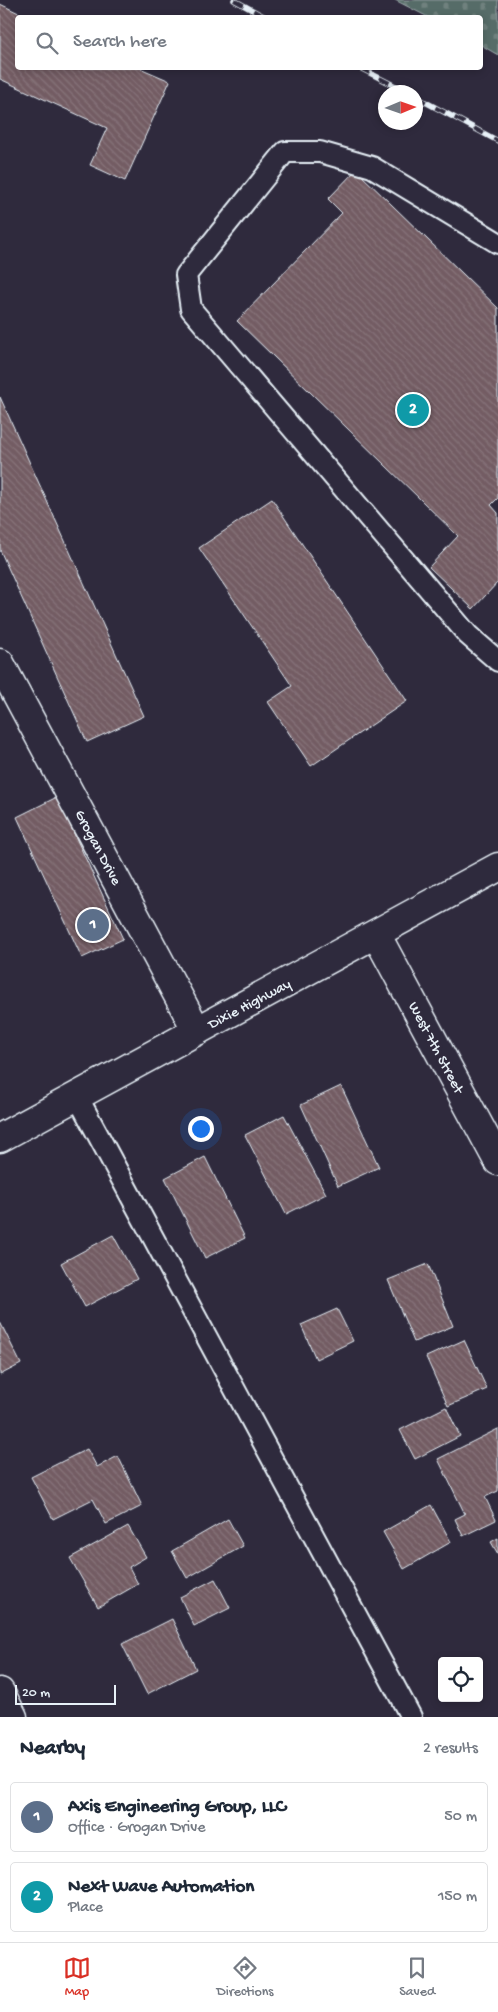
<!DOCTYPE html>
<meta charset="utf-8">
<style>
body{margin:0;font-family:"Gochi Hand",sans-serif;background:#f2f2f3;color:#1f2937}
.controls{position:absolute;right:15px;bottom:15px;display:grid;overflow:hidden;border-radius:5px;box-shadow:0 2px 8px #0003}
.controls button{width:45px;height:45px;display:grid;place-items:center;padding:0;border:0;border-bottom:1px solid #e0e1e3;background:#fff;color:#1f2937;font:25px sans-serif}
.compass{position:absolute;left:378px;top:85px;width:45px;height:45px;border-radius:50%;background:#fff;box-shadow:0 2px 8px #0003;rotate:88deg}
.scale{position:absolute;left:15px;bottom:12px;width:101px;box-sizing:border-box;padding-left:5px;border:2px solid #e8f1f8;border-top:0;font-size:14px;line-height:18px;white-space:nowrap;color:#e8f1f8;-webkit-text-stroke:4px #2f2a3d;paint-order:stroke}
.you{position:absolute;left:200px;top:1128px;width:18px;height:18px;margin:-12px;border:4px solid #fff;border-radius:50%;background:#1a73e8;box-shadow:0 0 0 8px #1a73e833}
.badge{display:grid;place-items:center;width:32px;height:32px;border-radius:50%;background:#d93025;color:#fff;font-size:16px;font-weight:700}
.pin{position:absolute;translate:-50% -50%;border:2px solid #fff;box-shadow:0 1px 5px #0006}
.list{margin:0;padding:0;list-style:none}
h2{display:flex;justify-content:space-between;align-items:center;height:65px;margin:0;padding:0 20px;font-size:21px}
h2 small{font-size:16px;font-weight:400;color:#747a83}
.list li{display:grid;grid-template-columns:32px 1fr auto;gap:15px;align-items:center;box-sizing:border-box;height:70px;margin:0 10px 10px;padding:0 10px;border:1px solid #e0e1e3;border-radius:5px}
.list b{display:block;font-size:19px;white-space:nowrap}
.list p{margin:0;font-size:16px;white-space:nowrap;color:#747a83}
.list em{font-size:16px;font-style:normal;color:#747a83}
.icon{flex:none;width:28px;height:28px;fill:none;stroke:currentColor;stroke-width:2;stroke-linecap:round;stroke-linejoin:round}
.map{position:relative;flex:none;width:498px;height:1717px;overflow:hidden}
.search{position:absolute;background:#fff;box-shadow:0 2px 8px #0003;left:15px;right:15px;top:15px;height:55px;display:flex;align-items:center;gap:12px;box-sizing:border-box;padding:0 18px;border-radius:5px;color:#747a83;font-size:19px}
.sheet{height:225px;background:#fff}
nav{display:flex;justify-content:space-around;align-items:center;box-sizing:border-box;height:70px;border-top:1px solid #e0e1e3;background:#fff;font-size:14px;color:#747a83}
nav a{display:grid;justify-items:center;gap:2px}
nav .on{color:#d93025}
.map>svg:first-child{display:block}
.cemetery{fill:url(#cemetery-stones);stroke:#a0aeb0}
.building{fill:url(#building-back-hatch);stroke:#e8f1f8}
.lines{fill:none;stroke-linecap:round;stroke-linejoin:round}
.service-casing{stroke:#e8f1f8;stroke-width:24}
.minor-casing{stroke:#e8f1f8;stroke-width:31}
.primary-casing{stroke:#e8f1f8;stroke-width:31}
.service{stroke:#2f2a3d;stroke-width:20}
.minor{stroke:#2f2a3d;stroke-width:28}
.primary{stroke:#2f2a3d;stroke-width:28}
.rail-casing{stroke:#e8f1f8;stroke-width:5.5}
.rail{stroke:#2f2a3d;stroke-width:4;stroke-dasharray:11;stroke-linecap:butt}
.labels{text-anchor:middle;stroke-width:5;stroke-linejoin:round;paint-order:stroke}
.street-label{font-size:15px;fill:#e8f1f8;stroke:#2f2a3d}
</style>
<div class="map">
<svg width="498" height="1717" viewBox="0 0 498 1717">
<defs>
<pattern id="cemetery-stones" width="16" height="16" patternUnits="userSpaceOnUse" patternTransform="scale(1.25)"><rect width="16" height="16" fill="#576c67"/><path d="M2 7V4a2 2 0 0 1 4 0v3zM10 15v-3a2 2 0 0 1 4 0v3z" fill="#6f817e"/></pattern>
<pattern id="building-back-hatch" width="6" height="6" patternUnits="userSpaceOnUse" patternTransform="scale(1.25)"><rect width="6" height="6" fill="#735c63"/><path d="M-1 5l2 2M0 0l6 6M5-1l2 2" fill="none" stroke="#87747a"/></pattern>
</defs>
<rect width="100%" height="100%" fill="#2f2a3d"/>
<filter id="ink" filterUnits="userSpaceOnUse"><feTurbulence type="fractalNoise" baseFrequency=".02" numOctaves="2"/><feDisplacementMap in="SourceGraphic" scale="10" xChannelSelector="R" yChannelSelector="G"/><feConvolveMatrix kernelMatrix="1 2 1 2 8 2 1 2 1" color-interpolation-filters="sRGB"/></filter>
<g filter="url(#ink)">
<path class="cemetery" d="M395,0H498V55L481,45L480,18L428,17Z"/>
<g class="building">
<path d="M0,4L29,18H18V68H140L170,81L125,181L90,165L107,128L0,79Z"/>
<path d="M356,170L498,308V498L491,505L498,513V582L473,609L429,567L458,536L237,321L342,213L328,199Z"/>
<path d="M0,397L144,716L87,742L0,550Z"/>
<path d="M272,499L407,701L311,766L268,702L292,686L199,548Z"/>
<path d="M57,797L123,939L82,958L17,817Z"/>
<path d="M341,1086L379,1167L338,1186L301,1105Z"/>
<path d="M284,1115L326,1194L286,1214L245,1135Z"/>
<path d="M205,1157L245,1238L205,1258L165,1178Z"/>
<path d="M113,1235L137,1279L85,1307L61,1263Z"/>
<path d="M428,1264L453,1326L414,1342L388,1280Z"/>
<path d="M337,1309L353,1341L316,1359L301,1325Z"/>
<path d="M0,1322L21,1364L0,1375Z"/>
<path d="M464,1340L487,1389L448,1406L426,1357Z"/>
<path d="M446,1407L460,1436L415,1459L400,1430Z"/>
<path d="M498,1429V1491L485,1497L496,1520L463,1536L455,1519L465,1514L438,1459Z"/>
<path d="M87,1449L97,1467L118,1456L142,1506L106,1524L93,1499L53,1519L31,1477Z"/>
<path d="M431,1505L451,1542L404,1569L383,1532Z"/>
<path d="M228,1519L243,1546L187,1578L172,1551Z"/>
<path d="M128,1526L146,1557L129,1567L138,1584L98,1607L70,1558Z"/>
<path d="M498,1538V1554L491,1542Z"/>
<path d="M215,1579L230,1608L194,1626L180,1597Z"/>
<path d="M172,1619L196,1669L147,1694L122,1644Z"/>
</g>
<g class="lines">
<g class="service-casing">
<g id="service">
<path d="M498,243L372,167L320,152H285L186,275L191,309L468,635L498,661"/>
<path d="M77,1096L411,1717"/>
</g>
</g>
<g class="minor-casing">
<g id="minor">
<path d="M0,663L197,1031"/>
<path d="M376,934L498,1161"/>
<path d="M0,1692L13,1717"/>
</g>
</g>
<g class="primary-casing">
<path id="primary" d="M0,1138L498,867"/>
</g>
<use href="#service" class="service"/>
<use href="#minor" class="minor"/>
<use href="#primary" class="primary"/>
<g class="rail-casing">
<g id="rail">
<path d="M234,0L267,18"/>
<path d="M360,68L407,92"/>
<path d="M416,97L498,141"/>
</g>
</g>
<use href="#rail" class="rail"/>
</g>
</g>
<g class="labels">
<g class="street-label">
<text transform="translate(99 847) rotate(62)" y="5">Grogan Drive</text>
<text transform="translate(249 1003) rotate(-28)" y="5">Dixie Highway</text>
<text transform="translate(437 1047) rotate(62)" y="5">West 7th Street</text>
</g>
</g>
</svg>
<div class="controls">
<button><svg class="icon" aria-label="locate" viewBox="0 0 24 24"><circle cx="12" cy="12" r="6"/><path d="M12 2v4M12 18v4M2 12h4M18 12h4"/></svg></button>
</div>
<svg class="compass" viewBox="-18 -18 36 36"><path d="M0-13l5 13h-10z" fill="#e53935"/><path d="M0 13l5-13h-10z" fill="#747a83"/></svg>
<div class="scale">20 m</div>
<div class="you"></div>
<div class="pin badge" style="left:93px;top:925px;background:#5c6f8a">1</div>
<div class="pin badge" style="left:413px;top:410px;background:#0f9aa8">2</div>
<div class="search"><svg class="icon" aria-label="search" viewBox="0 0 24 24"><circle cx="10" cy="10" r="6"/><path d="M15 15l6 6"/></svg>Search here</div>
</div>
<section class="sheet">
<h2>Nearby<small>2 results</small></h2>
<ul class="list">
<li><span class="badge" style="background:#5c6f8a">1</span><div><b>Axis Engineering Group, LLC</b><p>Office · Grogan Drive</p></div><em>50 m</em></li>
<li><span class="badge" style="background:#0f9aa8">2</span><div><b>Next Wave Automation</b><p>Place</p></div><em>150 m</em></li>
</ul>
</section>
<nav>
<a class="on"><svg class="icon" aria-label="map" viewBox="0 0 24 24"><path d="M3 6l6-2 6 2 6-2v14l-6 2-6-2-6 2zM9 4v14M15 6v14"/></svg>Map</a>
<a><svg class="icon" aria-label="directions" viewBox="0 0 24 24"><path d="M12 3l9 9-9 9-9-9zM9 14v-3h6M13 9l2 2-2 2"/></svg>Directions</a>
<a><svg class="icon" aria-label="saved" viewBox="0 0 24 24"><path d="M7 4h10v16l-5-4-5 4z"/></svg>Saved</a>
</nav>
